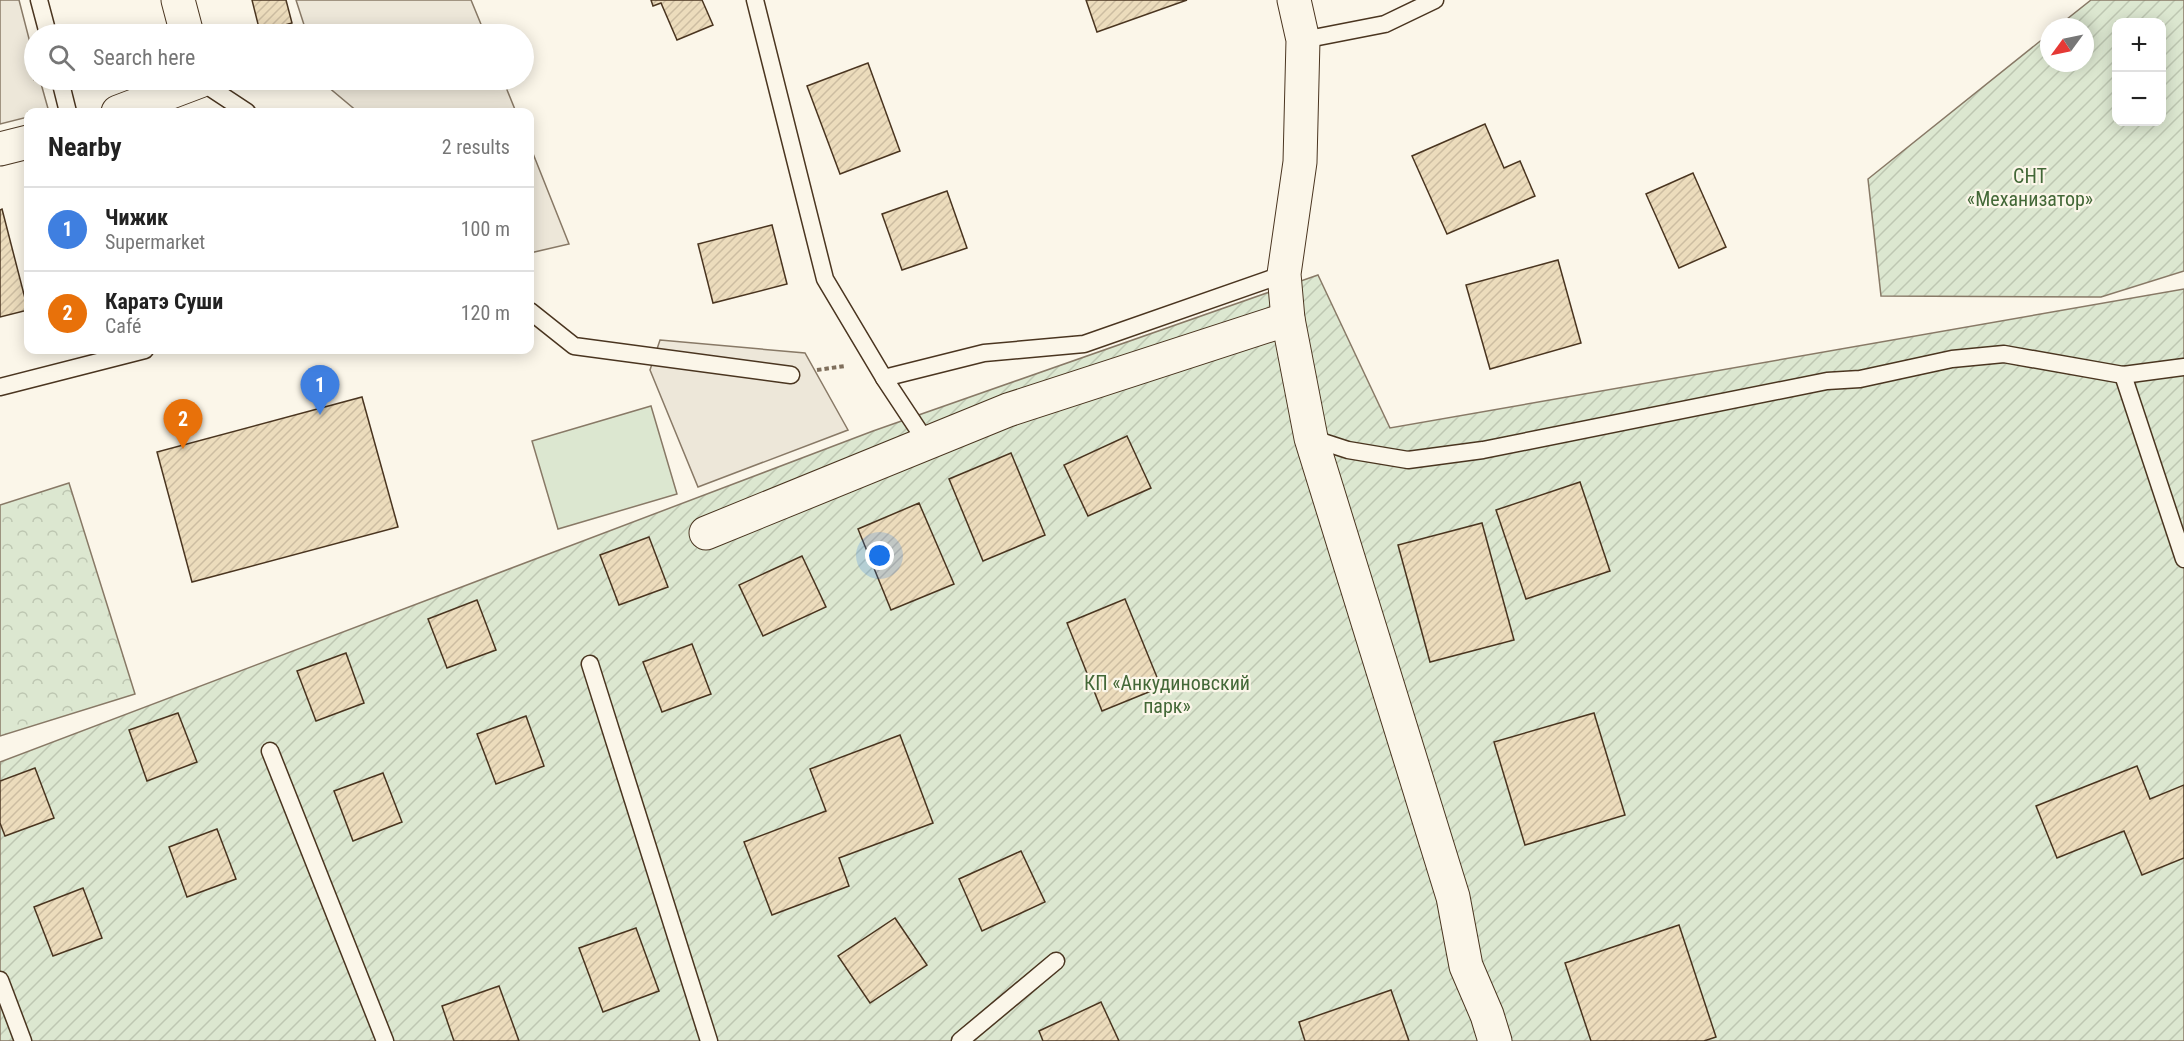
<!DOCTYPE html>
<meta charset="utf-8">
<style>
body{margin:0;font-family:"Roboto Condensed",sans-serif;background:#f2f2f2;color:#222}
.controls{position:absolute;right:18px;top:18px;display:grid;overflow:hidden;border-radius:12px;box-shadow:0 3px 15px #0003}
.controls button{width:54px;height:54px;display:grid;place-items:center;padding:0;border:0;border-bottom:2px solid #e0e0e0;background:#fff;color:#222;font:30px sans-serif}
.compass{position:absolute;left:2040px;top:18px;width:54px;height:54px;border-radius:50%;background:#fff;box-shadow:0 3px 15px #0003;rotate:237deg}
.you{position:absolute;left:880px;top:556px;width:21px;height:21px;margin:-15px;border:4px solid #fff;border-radius:50%;background:#1a73e8;box-shadow:0 0 0 9px #1a73e833}
.badge{display:grid;place-items:center;width:39px;height:39px;border-radius:50%;background:#1a73e8;color:#fff;font-size:20px;font-weight:700}
.pin{position:absolute;translate:-50% -50px;filter:drop-shadow(0 2px 3px #0008)}
.pin::after{content:'';position:absolute;top:32px;width:21px;height:18px;background:inherit;clip-path:polygon(0 0,100% 0,50% 100%)}
.list{margin:0;padding:0;list-style:none}
h2{display:flex;justify-content:space-between;align-items:center;height:78px;margin:0;padding:0 24px;font-size:26px}
h2 small{font-size:20px;font-weight:400;color:#767676}
.list li{display:grid;grid-template-columns:39px 1fr auto;gap:18px;align-items:center;box-sizing:border-box;height:84px;padding:0 24px;border-top:2px solid #e0e0e0}
.list b{display:block;font-size:22px;white-space:nowrap}
.list p{margin:0;font-size:20px;white-space:nowrap;color:#767676}
.list em{font-size:20px;font-style:normal;color:#767676}
.icon{flex:none;width:33px;height:33px;fill:none;stroke:currentColor;stroke-width:2;stroke-linecap:round;stroke-linejoin:round}
.map{position:relative;flex:none;width:2184px;height:1041px;overflow:hidden}
.search{position:absolute;background:#fff;box-shadow:0 3px 15px #0003;left:24px;top:24px;width:510px;height:66px;display:flex;align-items:center;gap:15px;box-sizing:border-box;padding:0 21px;border-radius:33px;color:#767676;font-size:22px}
.panel{position:absolute;background:#fff;box-shadow:0 3px 15px #0003;left:24px;top:108px;width:510px;height:246px;border-radius:12px}
.map>svg:first-child{display:block}
.forest{fill:url(#forest-crowns);stroke:#887966;stroke-width:1.5}
.garden{fill:url(#garden-furrows);stroke:#887966;stroke-width:1.5;fill-rule:evenodd}
.pitch{fill:#dce7d0;stroke:#887966;stroke-width:1.5}
.parking{fill:#ede7d9;stroke:#887966;stroke-width:1.5}
.building{fill:url(#building-hatch);stroke:#4a3520;stroke-width:1.5}
.lines{fill:none;stroke-linecap:round;stroke-linejoin:round}
.service-casing{stroke:#4a3520;stroke-width:19}
.minor-casing{stroke:#4a3520;stroke-width:35}
.path{stroke:#7f6f5c;stroke-width:4;stroke-dasharray:4.5 3;stroke-linecap:butt}
.service{stroke:#fbf6e9;stroke-width:16}
.minor{stroke:#fbf6e9;stroke-width:33}
.labels{text-anchor:middle;stroke-width:4.5;stroke-linejoin:round;paint-order:stroke}
.park-label{font-size:20px;fill:#436837;stroke:#fbf6e9}
</style>
<div class="map">
<svg width="2184" height="1041" viewBox="0 0 2184 1041">
<defs>
<pattern id="forest-crowns" width="20" height="18" patternUnits="userSpaceOnUse" patternTransform="scale(1.5)"><rect width="20" height="18" fill="#dce7d0"/><path d="M2 6a3 3 0 1 1 6 0M12 15a3 3 0 1 1 6 0" fill="none" stroke="#bec7b2"/></pattern>
<pattern id="garden-furrows" width="10" height="10" patternUnits="userSpaceOnUse" patternTransform="scale(1.5)"><rect width="10" height="10" fill="#dce7d0"/><path d="M-1 1l2-2M0 10L10 0M9 11l2-2" fill="none" stroke="#bec7b2"/></pattern>
<pattern id="building-hatch" width="6" height="6" patternUnits="userSpaceOnUse" patternTransform="scale(1.5)"><rect width="6" height="6" fill="#ecdcbc"/><path d="M-1 1l2-2M0 6l6-6M5 7l2-2" fill="none" stroke="#ccbda1"/></pattern>
</defs>
<rect width="100%" height="100%" fill="#fbf6e9"/>
<path class="forest" d="M69,483L135,694L0,736V505Z"/>
<g class="garden">
<path d="M2091,0H2184V271L2101,297L1881,296L1868,179L2049,34V63H2085V27H2057ZM2116,22H2162V122H2116Z"/>
<path d="M1318,275L1390,428L2184,289V1041H0V762L873,431Z"/>
</g>
<path class="pitch" d="M651,406L677,494L558,529L532,441Z"/>
<g class="parking">
<path d="M0,0H19L34,58V80H40L49,112H28V117L0,124Z"/>
<path d="M296,0H471L485,34H307Z"/>
<path d="M321,81L503,80L516,112H358Z"/>
<path d="M530,146L569,244L530,253Z"/>
<path d="M660,340L805,353L848,430L698,487L650,370Z"/>
</g>
<g class="building">
<path d="M252,0H286L292,23L260,32Z"/>
<path d="M651,0H702L713,25L677,40L661,3L653,6Z"/>
<path d="M1086,0H1187L1097,32Z"/>
<path d="M868,63L900,151L840,174L807,86Z"/>
<path d="M1485,124L1504,168L1520,161L1535,196L1447,234L1412,156Z"/>
<path d="M1693,173L1726,247L1679,268L1646,194Z"/>
<path d="M947,191L967,248L902,270L882,214Z"/>
<path d="M2,209L28,310L0,317V210Z"/>
<path d="M772,225L787,284L713,303L698,244Z"/>
<path d="M1558,260L1581,343L1490,369L1466,285Z"/>
<path d="M362,397L398,527L192,582L157,452Z"/>
<path d="M1127,436L1151,488L1088,516L1064,465Z"/>
<path d="M1011,453L1045,535L983,561L949,479Z"/>
<path d="M1580,482L1610,571L1526,599L1496,510Z"/>
<path d="M919,503L954,584L891,610L858,529Z"/>
<path d="M1482,523L1514,640L1430,662L1398,545Z"/>
<path d="M649,537L668,587L619,605L600,555Z"/>
<path d="M802,556L826,607L763,636L739,585Z"/>
<path d="M1125,599L1161,687L1102,711L1067,623Z"/>
<path d="M477,600L496,650L447,668L428,619Z"/>
<path d="M692,644L711,694L662,712L643,662Z"/>
<path d="M346,653L364,703L316,721L297,671Z"/>
<path d="M178,713L197,762L147,781L129,730Z"/>
<path d="M1594,713L1625,815L1525,845L1494,742Z"/>
<path d="M526,716L544,766L496,784L477,734Z"/>
<path d="M900,735L933,823L839,858L849,886L772,915L744,842L826,811L810,769Z"/>
<path d="M2137,766L2150,799L2184,785V858L2142,875L2124,831L2057,858L2036,806Z"/>
<path d="M35,768L54,818L5,836L0,823V781Z"/>
<path d="M383,773L402,822L353,841L334,791Z"/>
<path d="M217,829L236,879L187,897L169,847Z"/>
<path d="M1021,851L1045,902L982,931L959,879Z"/>
<path d="M83,888L102,938L53,956L34,907Z"/>
<path d="M895,918L927,965L870,1003L838,956Z"/>
<path d="M1679,925L1716,1037L1704,1041H1591L1565,963Z"/>
<path d="M636,928L659,991L603,1012L579,948Z"/>
<path d="M499,986L519,1041H454L442,1006Z"/>
<path d="M1391,990L1409,1041H1305L1299,1022Z"/>
<path d="M1101,1002L1119,1041H1043L1039,1031Z"/>
</g>
<g class="lines">
<g class="service-casing">
<g id="service">
<path d="M39,0L48,34"/>
<path d="M755,0L825,279L884,378L984,353L1084,344L1284,274"/>
<path d="M1303,40L1385,24L1435,0"/>
<path d="M60,80L68,112"/>
<path d="M200,81L247,112"/>
<path d="M530,311L574,346L791,375"/>
<path d="M2123,375L2184,559"/>
<path d="M884,378L927,443"/>
<path d="M0,387L145,350"/>
<path d="M1311,438L1348,450L1408,460L1483,450L1827,381L1860,379L1952,359L2004,354L2123,375L2184,367"/>
<path d="M590,664L709,1041"/>
<path d="M270,751L385,1041"/>
<path d="M0,980L23,1041"/>
<path d="M960,1041L1056,961"/>
</g>
</g>
<g class="minor-casing">
<g id="minor">
<path d="M178,0L187,34"/>
<path d="M1294,0L1303,40L1300,162L1284,274L1288,319L1311,438L1453,897L1466,966L1487,1015L1495,1041"/>
<path d="M118,112L200,81L199,80"/>
<path d="M0,149L28,142"/>
<path d="M706,533L1008,410L1288,319"/>
</g>
</g>
<path class="path" d="M817,370L845,366"/>
<use href="#service" class="service"/>
<use href="#minor" class="minor"/>
</g>
<g class="labels">
<g class="park-label">
<text x="2030" y="183">СНТ<tspan x="2030" dy="23">«Механизатор»</tspan></text>
<text x="1167" y="690">КП «Анкудиновский<tspan x="1167" dy="23">парк»</tspan></text>
</g>
</g>
</svg>
<div class="controls">
<button>+</button>
<button>−</button>
</div>
<svg class="compass" viewBox="-18 -18 36 36"><path d="M0-13l5 13h-10z" fill="#e53935"/><path d="M0 13l5-13h-10z" fill="#767676"/></svg>
<div class="you"></div>
<div class="pin badge" style="left:320px;top:415px;background:#3f7fe0">1</div>
<div class="pin badge" style="left:183px;top:449px;background:#e8710a">2</div>
<div class="search"><svg class="icon" aria-label="search" viewBox="0 0 24 24"><circle cx="10" cy="10" r="6"/><path d="M15 15l6 6"/></svg>Search here</div>
<section class="panel">
<h2>Nearby<small>2 results</small></h2>
<ul class="list">
<li><span class="badge" style="background:#3f7fe0">1</span><div><b>Чижик</b><p>Supermarket</p></div><em>100 m</em></li>
<li><span class="badge" style="background:#e8710a">2</span><div><b>Каратэ Суши</b><p>Café</p></div><em>120 m</em></li>
</ul>
</section>
</div>
